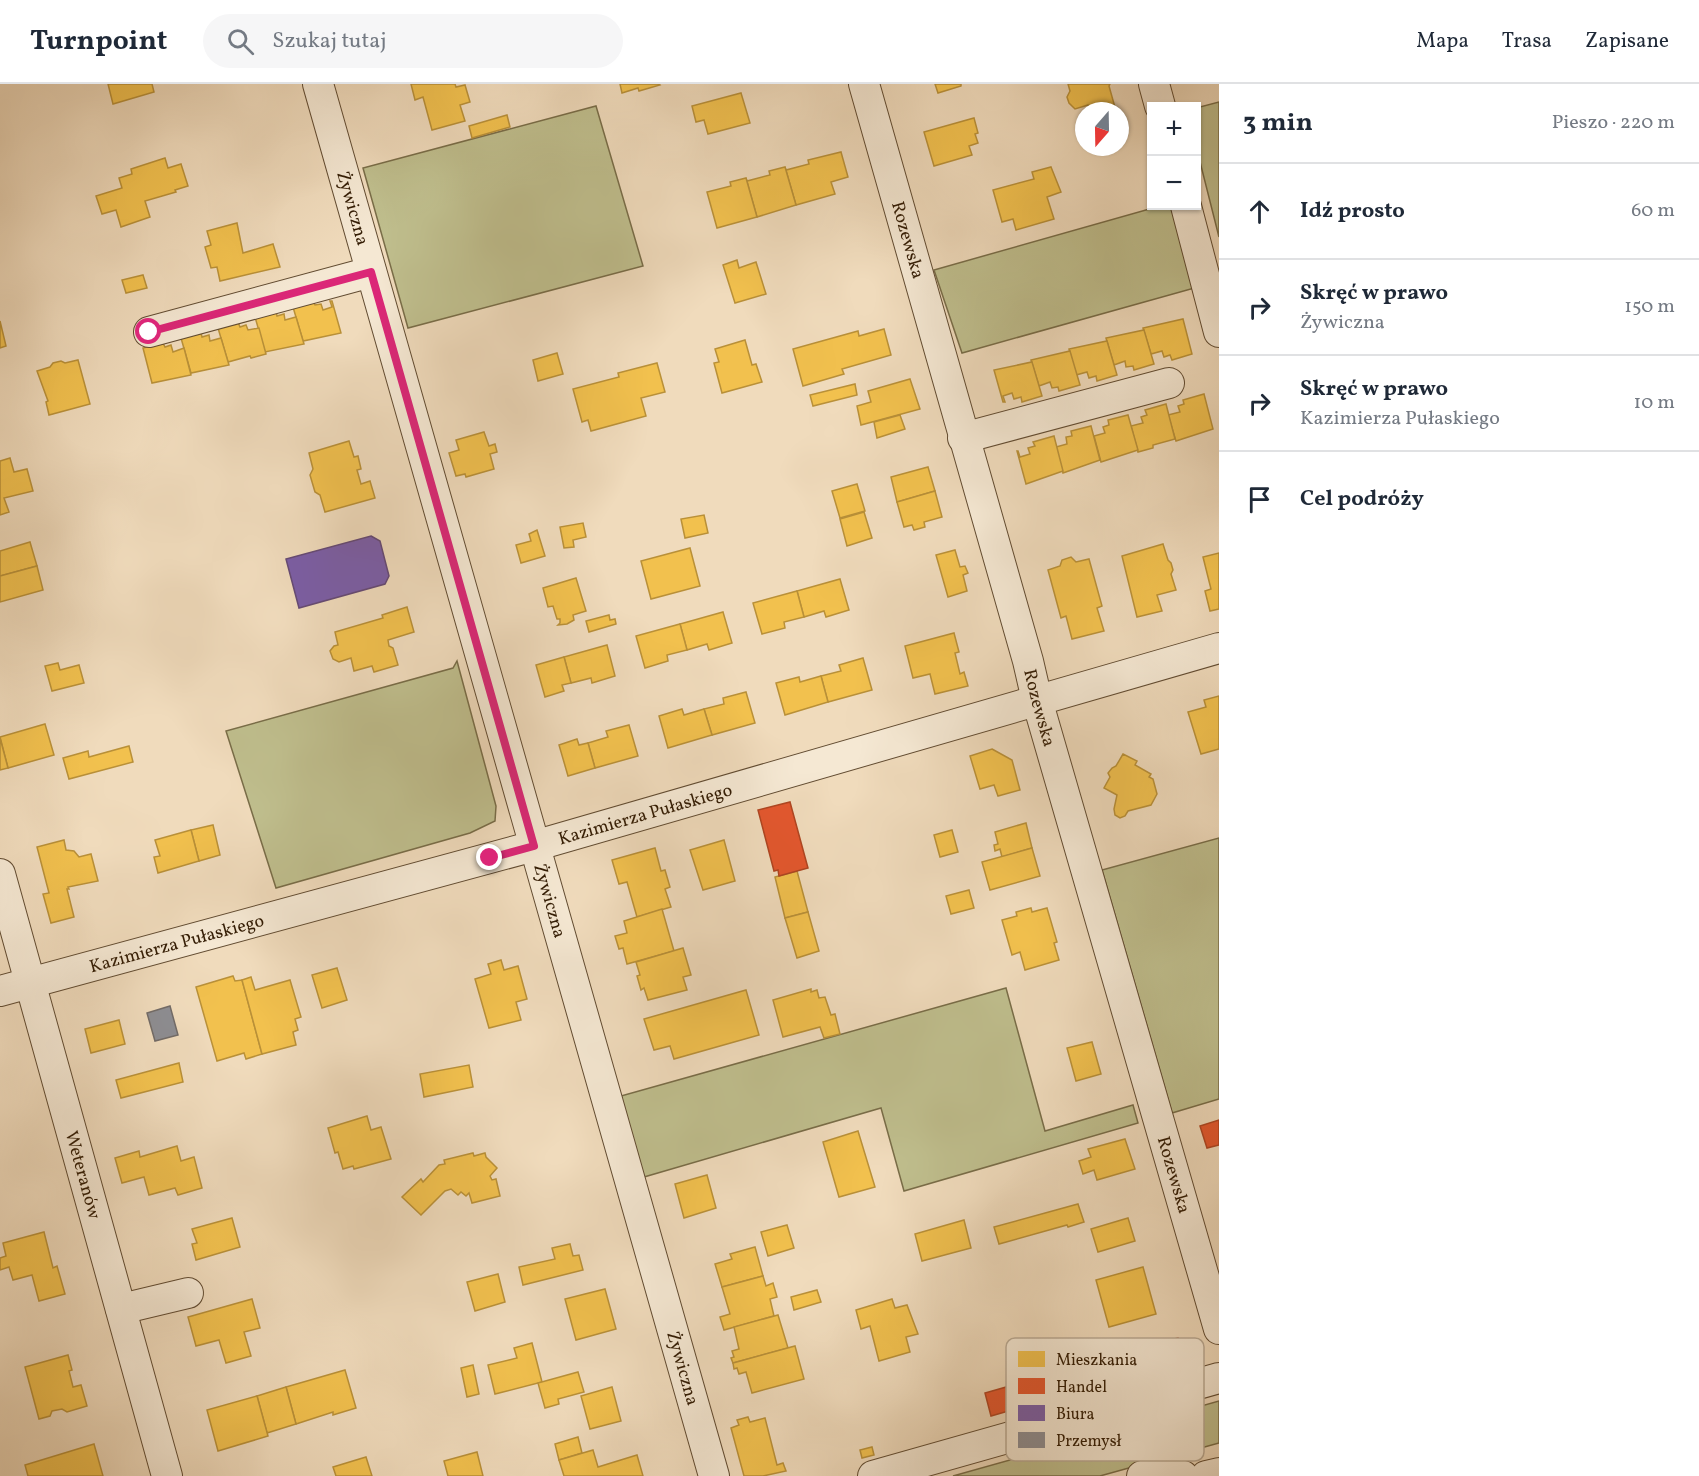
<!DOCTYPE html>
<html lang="pl">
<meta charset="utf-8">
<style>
body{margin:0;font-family:Vollkorn,serif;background:#f6f6f7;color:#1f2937}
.controls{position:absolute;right:18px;top:18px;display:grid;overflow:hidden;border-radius:0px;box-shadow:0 2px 4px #0004}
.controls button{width:54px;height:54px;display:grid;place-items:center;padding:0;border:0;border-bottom:2px solid #e0e1e3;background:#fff;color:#1f2937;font:30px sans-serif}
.compass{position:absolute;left:1075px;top:18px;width:54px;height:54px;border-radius:50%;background:#fff;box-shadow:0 2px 4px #0004;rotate:200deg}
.stop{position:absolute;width:18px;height:18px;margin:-14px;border:4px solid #db2777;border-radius:50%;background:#fff}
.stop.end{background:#db2777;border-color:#fff;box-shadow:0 2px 6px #0008}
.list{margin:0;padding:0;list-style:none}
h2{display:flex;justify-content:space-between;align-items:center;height:78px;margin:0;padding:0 24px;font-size:26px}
h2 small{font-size:20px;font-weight:400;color:#747a83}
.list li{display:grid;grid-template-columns:39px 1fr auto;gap:18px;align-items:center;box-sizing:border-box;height:96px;padding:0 24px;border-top:2px solid #e0e1e3}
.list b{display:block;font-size:22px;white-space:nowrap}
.list p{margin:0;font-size:20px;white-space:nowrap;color:#747a83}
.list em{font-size:20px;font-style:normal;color:#747a83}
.icon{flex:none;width:33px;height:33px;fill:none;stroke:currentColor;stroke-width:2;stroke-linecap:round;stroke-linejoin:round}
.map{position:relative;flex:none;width:1219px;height:1392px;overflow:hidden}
header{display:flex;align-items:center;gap:36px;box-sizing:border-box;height:84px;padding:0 30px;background:#fff;border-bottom:2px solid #e0e1e3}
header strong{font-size:28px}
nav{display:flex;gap:33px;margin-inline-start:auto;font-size:21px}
.search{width:420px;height:54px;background:#f6f6f7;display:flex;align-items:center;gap:15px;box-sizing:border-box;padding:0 21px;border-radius:33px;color:#747a83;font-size:22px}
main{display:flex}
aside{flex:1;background:#fff}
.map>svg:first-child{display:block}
.green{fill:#bfbe8d;stroke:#796d48;stroke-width:1.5}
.homes{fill:#f2c14e;stroke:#b99038;stroke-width:1.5}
.shops{fill:#e4572e;stroke:#af4521;stroke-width:1.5}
.offices{fill:#7b5ea7;stroke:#654a76;stroke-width:1.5}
.industry{fill:#8d8d92;stroke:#726b67;stroke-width:1.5}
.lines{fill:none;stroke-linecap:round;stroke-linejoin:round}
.minor-casing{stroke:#624c32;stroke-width:32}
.minor{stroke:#f5e8d3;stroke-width:30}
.route{stroke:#db2777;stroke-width:8}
.labels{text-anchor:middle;stroke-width:6;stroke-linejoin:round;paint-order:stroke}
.street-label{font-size:18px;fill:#331c04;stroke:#f5e8d3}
.key{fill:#f5e8d3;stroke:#bbab95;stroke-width:1.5}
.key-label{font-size:16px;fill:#331c04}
</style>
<header>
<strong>Turnpoint</strong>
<div class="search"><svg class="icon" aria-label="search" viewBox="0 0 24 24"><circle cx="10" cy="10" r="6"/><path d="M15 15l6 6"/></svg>Szukaj tutaj</div>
<nav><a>Mapa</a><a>Trasa</a><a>Zapisane</a></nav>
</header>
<main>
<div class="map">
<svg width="1219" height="1392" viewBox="0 0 1219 1392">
<rect width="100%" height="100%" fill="#f0dbbc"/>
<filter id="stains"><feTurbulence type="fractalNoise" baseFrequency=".00333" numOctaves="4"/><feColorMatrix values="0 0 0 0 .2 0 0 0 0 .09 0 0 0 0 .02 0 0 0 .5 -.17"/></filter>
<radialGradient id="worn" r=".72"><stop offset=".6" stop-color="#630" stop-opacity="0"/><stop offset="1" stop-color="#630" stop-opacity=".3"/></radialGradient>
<g class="green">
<path d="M1219,18V153L1197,66L1196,24Z"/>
<path d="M596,22L643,182L408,244L363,84Z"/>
<path d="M1160,122H1176L1198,203L962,269L934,186Z"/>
<path d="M457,577L496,722L495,737L470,749L276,804L226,647L453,584Z"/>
<path d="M1219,754V1015L1172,1029L1102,786Z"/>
<path d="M1006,904L1045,1047L1133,1021L1138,1039L904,1107L881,1024L644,1093L621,1012Z"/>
<path d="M1219,1317V1359L1100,1392H953Z"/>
</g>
<g class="homes">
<path d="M108,0H152L154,8L113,20Z"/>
<path d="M411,0H455L456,3L465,1L470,18L460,21L465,37L432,46L423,13L415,16Z"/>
<path d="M620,0H659L660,1L639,7L638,4L622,9Z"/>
<path d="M935,0H961V2L938,9Z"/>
<path d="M1068,0H1110L1109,2L1116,27H1090L1088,21L1075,25L1069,19L1067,13L1070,7Z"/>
<path d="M741,9L750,39L708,50L704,36L696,38L692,22Z"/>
<path d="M507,31L510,43L472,54L469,42Z"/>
<path d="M974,34L978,49L975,50L978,59L969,62L972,71L934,82L924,48Z"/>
<path d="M841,68L848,93L831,98L835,110L796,121L785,83L786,86L809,80L808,76Z"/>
<path d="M165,74L168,84L181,80L188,102L175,106L176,108L145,117L150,133L121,143L116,126L102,130L96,112L122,104L119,94L132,90L131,85Z"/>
<path d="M785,83L796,121L757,133L746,94L747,97L770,91L769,87Z"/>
<path d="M1051,83L1061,108L1047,113L1054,135L1016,146L1013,135L1002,138L993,106L1034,95L1032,88Z"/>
<path d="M746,94L757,133L717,144L707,108L731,102L730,98Z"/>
<path d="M237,139L243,169L273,160L280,183L220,197L217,183L211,184L205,163L211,161L207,147Z"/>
<path d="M737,176L739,184L756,178L766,210L735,219L723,181Z"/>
<path d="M143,191L147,204L126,209L122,196Z"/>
<path d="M313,217L315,221L321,220L323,226L332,223L330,217H332L341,249L303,257L293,223Z"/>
<path d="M276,227L277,232L284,230L285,236L296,233L304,260L265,268L255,233Z"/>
<path d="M1183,235L1192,270L1172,276L1170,271L1164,273L1162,267L1151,270L1143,244Z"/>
<path d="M0,237L6,262L0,264Z"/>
<path d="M238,238L240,243L246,241L248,246L259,244L266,270L251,274L250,272L228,278L218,244Z"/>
<path d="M884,245L891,271L842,285L844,290L803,302L793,265L858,247L859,252Z"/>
<path d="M1144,246L1154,280L1134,286L1133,282L1126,283L1125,277L1114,281L1106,254Z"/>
<path d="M201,249L202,253L209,251L210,257L221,254L229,281L191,289L181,254Z"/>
<path d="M745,256L752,281L756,280L762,298L722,309L714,279L719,278L715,265Z"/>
<path d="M1107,257L1117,291L1097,297L1096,292L1089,294L1087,288L1076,291L1069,265Z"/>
<path d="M163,259L165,263L171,261L173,268L184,264L191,291L152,299L143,264Z"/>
<path d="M1070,267L1080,301L1059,307L1058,303L1052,304L1050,298L1039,302L1031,276Z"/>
<path d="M557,269L563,290L538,297L533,276Z"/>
<path d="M78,276L90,320L49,331L46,318L48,317L37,287L50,283L53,279L61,277L65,279Z"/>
<path d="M1032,278L1042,312L1022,318L1021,313L1014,315L1012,309L1003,312L1005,318H1003L994,286Z"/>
<path d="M657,279L665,308L641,314L646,332L591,347L588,336L582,338L573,305L619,293L618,289Z"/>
<path d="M910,295L920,325L861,341L857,322L871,318L868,307Z"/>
<path d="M855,300L857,311L813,322L810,311Z"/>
<path d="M1204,310L1213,345L1176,357L1168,331L1180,328L1178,322L1184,320L1183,316Z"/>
<path d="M1166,320L1175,355L1153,361V364L1138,368L1131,342L1143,339L1141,333L1147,331L1145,326Z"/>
<path d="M900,331L905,345L877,354L874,338Z"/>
<path d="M1128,331L1138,366L1101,378L1094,352L1105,349L1103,343L1109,341L1108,336Z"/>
<path d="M1091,342L1100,376L1063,389L1056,363L1067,360L1066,353L1072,352L1071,347Z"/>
<path d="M484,348L489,362L495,360L497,368L490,370L494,385L466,393L465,390L456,392L449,369L459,366L456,356Z"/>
<path d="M1054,352L1063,387L1026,400L1017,367H1018L1020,373L1030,370L1028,364L1035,362L1033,358Z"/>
<path d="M349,357L354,373L358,372L361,385L357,386L361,400L370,397L375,414L325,428L320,411L315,408L310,391L313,385L309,369Z"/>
<path d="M10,374L14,388L27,385L33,407L4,414L9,428L0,431V377Z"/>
<path d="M928,383L935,407L897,418L891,393Z"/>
<path d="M857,400L865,427L840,434L832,407Z"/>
<path d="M935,407L942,433L924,438L925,443L914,446L912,441L904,443L897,418Z"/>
<path d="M864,428L872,454L847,462L840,435Z"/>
<path d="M704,431L708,449L685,454L681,435Z"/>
<path d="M583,439L586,453L573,456L574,463L564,464L560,443Z"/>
<path d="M537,446L545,472L521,479L516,461L531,457L529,450Z"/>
<path d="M30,458L37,482L0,492V467Z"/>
<path d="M1163,460L1168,476L1171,479L1173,486L1171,490L1176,506L1157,511L1162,527L1137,533L1122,472Z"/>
<path d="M690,464L700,502L651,515L641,477Z"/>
<path d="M955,466L960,483L965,482L968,489L963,491L967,507L948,513L936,471Z"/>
<path d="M1219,469V525L1210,527L1205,507L1211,505L1203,473Z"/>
<path d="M1071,473L1076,478L1089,475L1102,522L1097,524L1104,547L1072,555L1066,532L1061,534L1048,486L1060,482L1062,476Z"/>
<path d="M37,482L43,506L0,518V492Z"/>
<path d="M576,494L586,527L573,531L574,536L567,540L558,541L560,539V535H557L553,522L548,523L543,504Z"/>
<path d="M840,495L849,526L826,533L824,527L804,533L797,507Z"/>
<path d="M797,507L804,533L784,538L785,544L762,550L753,519Z"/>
<path d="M407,523L414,548L388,556L389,562L393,564L398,581L374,588L372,582L354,587L351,574L339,578L333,575L330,567L334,562L338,561L335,548L383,534L382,531Z"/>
<path d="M723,528L732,559L709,566L707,560L687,566L680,540Z"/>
<path d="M609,531L610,536L615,535L616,540L589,548L586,537Z"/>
<path d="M680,540L687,566L667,571L668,577L645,584L636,552Z"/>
<path d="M954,549L959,568L955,569L960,590L964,588L968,602L935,610L930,590L913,594L905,562Z"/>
<path d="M607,561L615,592L592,599L591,594L571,599L564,573Z"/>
<path d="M564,573L571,599L562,601L564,607L545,613L536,581Z"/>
<path d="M863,574L872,606L828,618L821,592L841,587L839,581Z"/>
<path d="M58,579L60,586L79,581L84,599L52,607L45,582Z"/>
<path d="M821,592L828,618L785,631L776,599L799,593L800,598Z"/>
<path d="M746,608L755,639L712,651L704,625L724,620L723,614Z"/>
<path d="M1219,612V665L1201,670L1188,628L1206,623L1204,616Z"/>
<path d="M682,625L684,631L704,625L712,651L668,664L659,632Z"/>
<path d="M45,640L54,671L8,684L0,653Z"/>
<path d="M629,641L638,672L595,684L588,659L608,653L606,647Z"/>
<path d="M0,654L8,684L0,686Z"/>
<path d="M577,655L579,661L588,659L595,684L568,692L559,661Z"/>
<path d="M129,662L133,678L69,695L63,674L88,667L89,673Z"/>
<path d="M992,665L1012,676L1020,706L998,712L994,701L980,705L970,672Z"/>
<path d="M1123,670L1137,677L1135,681L1151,690L1149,693L1153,695L1157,710L1151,721L1128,727L1125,732L1120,734L1115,731L1114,725L1117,711L1104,704L1110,693L1108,689L1112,684L1116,682Z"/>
<path d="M1026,739L1032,764L1002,773L1000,765L995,767L994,761L998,760L995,748Z"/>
<path d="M213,741L220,771L199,777L191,746Z"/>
<path d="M191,746L199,777L158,789L154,773L160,772L155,756Z"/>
<path d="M952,746L958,768L940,773L934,751Z"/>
<path d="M64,756L66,766L74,767L79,773L91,770L98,797L68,803L69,805H67L74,833L51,839L43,810L49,809L37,763Z"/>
<path d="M724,756L735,797L703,806L690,766Z"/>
<path d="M655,764L661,787L665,786L670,803L665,805L671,823L637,833L627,798L619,800L612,776Z"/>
<path d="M1032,764L1040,792L990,806L982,778Z"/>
<path d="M797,787L808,828L785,834L775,793Z"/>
<path d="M969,806L974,824L951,830L946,812Z"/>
<path d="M1031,824L1032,828L1047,824L1057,858L1054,859L1059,876L1025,886L1020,868L1012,871L1002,836L1017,832L1016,828Z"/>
<path d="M662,825L674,867L627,880L623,864L619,865L615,852L627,849L624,837Z"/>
<path d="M808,828L819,867L797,874L785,834Z"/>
<path d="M683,864L691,891L683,893L687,906L648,916L644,904L641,906L637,892L640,891L636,878Z"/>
<path d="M501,876L504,886L518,882L527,915L516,918L521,936L489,944L475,895L491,890L488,880Z"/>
<path d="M337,884L347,916L322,924L312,891Z"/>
<path d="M233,892L235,897L242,896L262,970L246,975L244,969L217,977L196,903Z"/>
<path d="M251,893L255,906L290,896L301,933L295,935L298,946L293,948L296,961L262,970L242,896Z"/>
<path d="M811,905V908L817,906L819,914L825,913L831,931L835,930L840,950L824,954L820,943L783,953L773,916Z"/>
<path d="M746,906L759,951L674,975L670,962L654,966L644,935Z"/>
<path d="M119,936L125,960L91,969L85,945Z"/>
<path d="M1092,958L1101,990L1076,997L1067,964Z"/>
<path d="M179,979L183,998L121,1014L116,996Z"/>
<path d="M469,981L473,1003L424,1013L420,990Z"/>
<path d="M367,1032L371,1046L381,1043L391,1075L354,1085L353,1082L343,1085L338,1068L335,1069L328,1044Z"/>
<path d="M858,1047L875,1103L839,1113L823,1058Z"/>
<path d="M1125,1055L1135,1085L1097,1096L1094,1086L1083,1090L1079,1077L1091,1073L1088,1065Z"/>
<path d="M177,1062L181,1077L194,1073L202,1104L178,1111L175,1104L149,1111L144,1093L122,1099L115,1074L139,1067L140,1073Z"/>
<path d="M473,1069L474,1072L485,1069L486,1073L497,1084L490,1092L492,1096L496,1095L500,1112L472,1119L469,1109L466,1112L461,1108L458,1111L451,1105L445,1107L421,1131L402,1113L421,1095L423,1098L439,1081L445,1080L444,1076Z"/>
<path d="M707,1091L716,1124L684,1134L675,1100Z"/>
<path d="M1078,1120L1084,1138L1068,1143L1067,1141L999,1160L994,1143Z"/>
<path d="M232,1134L240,1163L196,1176L192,1160L197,1159L192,1145Z"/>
<path d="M1128,1134L1135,1157L1098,1168L1091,1145Z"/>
<path d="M964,1136L971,1164L922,1177L915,1150Z"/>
<path d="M787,1141L794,1164L768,1172L761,1148Z"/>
<path d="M44,1148L53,1184L57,1182L65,1210L39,1217L32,1191L13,1196L9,1183L0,1186V1174L6,1172L3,1159Z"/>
<path d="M570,1160L573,1172L579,1171L583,1186L523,1201L519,1183L555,1175L552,1164Z"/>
<path d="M755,1163L763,1192L722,1203L715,1180L732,1175L730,1170Z"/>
<path d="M1143,1183L1156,1230L1109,1243L1096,1196Z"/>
<path d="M498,1190L505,1218L475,1227L467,1198Z"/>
<path d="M763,1192L766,1202L773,1199L777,1213L770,1215L774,1232L724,1246L720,1233L730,1230L722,1203Z"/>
<path d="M605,1205L616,1245L576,1256L565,1215Z"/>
<path d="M817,1206L821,1218L794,1226L791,1213Z"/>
<path d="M252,1215L260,1244L244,1248L251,1272L226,1279L219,1256L196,1262L188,1233Z"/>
<path d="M892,1215L895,1224L907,1221L918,1250L906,1253L910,1268L879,1277L870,1242L861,1245L856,1226Z"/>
<path d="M778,1231L788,1264L733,1279L731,1274L734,1273L732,1267L739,1265L734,1243Z"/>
<path d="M532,1259L542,1298L495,1310L488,1281L517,1274L514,1264Z"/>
<path d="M795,1262L804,1295L752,1309L746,1288L739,1290L737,1284L734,1285L733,1279Z"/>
<path d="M68,1271L72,1286L69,1287L73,1303L81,1301L87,1322L67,1328L62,1325L52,1327L50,1332L39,1335L25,1283Z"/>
<path d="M473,1281L479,1310L467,1313L461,1284Z"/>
<path d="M345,1286L356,1324L333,1331V1328L296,1340L286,1303Z"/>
<path d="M578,1288L584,1308L558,1315L559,1320L545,1324L538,1299Z"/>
<path d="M286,1303L296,1340L267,1349L257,1312Z"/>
<path d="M612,1303L621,1337L590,1345L581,1312Z"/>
<path d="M257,1312L268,1352L218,1367L207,1326Z"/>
<path d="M748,1333L750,1338L765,1334L777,1381L783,1379L786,1387L763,1392H744L731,1344L739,1341L737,1336Z"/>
<path d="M578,1353L582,1369L559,1376L555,1360Z"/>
<path d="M94,1360L103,1392H28L25,1381Z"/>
<path d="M872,1363L874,1371L862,1374L860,1366Z"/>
<path d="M593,1366L598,1383L637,1371L643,1392H564L559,1376Z"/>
<path d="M477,1368L483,1392H448L444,1377Z"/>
<path d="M366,1373L372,1392H336L333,1383Z"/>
</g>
<g class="shops">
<path d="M790,718L808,784L779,792L778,786L774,787L758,726Z"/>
<path d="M1219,1036V1061L1207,1064L1200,1042Z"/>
<path d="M1178,1254L1184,1277L991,1332L985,1309Z"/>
</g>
<path class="offices" d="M371,452L380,457L389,492L385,500L299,524L286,475Z"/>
<path class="industry" d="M170,922L178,951L155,957L147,929Z"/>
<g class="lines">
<g class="minor-casing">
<g id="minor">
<path id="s1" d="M318,0L714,1392"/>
<path id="s2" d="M864,0L1028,577L1037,616L1219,1245"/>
<path d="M1154,0L1160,22"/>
<path d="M1186,122L1219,248"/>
<path d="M149,248L371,188"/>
<path d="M963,354L1169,299"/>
<path id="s3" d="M0,790L167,1392"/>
<path id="s4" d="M0,907L534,762L1219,564"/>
<path d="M121,1225L188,1209"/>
<path d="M873,1392L1219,1294"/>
<path d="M1142,1392L1162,1386L1183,1392"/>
<path d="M1206,1392L1219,1389"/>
</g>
</g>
<use href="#minor" class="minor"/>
</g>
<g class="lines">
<path class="route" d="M149,248L371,188L534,762L490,774"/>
</g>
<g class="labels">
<g class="street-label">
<text dy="6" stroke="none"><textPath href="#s1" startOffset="129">Żywiczna</textPath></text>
<text dy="6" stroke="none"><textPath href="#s2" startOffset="162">Rozewska</textPath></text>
<text dy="6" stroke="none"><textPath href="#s2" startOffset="648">Rozewska</textPath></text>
<text dy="6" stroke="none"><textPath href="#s4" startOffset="669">Kazimierza Pułaskiego</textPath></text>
<text dy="6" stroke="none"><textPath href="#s1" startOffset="849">Żywiczna</textPath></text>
<text dy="6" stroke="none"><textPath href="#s4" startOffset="183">Kazimierza Pułaskiego</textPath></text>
<text dy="6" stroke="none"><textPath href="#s2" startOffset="1134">Rozewska</textPath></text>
<text dy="6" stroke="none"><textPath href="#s3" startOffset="312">Weteranów</textPath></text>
<text dy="6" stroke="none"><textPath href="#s1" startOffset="1335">Żywiczna</textPath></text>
</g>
</g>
<rect x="1006" y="1254" width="198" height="123" rx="9" class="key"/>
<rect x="1018" y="1267" width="27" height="16" fill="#f2c14e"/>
<rect x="1018" y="1294" width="27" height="16" fill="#e4572e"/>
<rect x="1018" y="1321" width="27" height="16" fill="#7b5ea7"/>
<rect x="1018" y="1348" width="27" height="16" fill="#8d8d92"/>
<g class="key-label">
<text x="1056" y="1281">Mieszkania</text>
<text x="1056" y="1308">Handel</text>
<text x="1056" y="1335">Biura</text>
<text x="1056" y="1362">Przemysł</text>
</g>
<rect width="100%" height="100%" filter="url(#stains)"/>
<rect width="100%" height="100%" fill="url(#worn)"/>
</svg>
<div class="controls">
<button>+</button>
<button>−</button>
</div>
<svg class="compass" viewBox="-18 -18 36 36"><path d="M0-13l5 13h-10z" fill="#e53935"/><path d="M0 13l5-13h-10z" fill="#747a83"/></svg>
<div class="stop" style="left:149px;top:248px"></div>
<div class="stop end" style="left:490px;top:774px"></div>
</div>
<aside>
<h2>3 min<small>Pieszo · 220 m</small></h2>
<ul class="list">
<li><svg class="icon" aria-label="ahead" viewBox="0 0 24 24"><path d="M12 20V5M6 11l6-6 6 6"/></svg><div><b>Idź prosto</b></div><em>60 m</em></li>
<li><svg class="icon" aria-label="right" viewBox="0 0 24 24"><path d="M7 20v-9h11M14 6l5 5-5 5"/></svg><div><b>Skręć w prawo</b><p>Żywiczna</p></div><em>150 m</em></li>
<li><svg class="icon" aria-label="right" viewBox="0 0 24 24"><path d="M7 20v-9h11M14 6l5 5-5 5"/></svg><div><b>Skręć w prawo</b><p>Kazimierza Pułaskiego</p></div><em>10 m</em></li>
<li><svg class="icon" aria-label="arrive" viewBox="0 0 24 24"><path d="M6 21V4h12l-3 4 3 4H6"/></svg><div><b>Cel podróży</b></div></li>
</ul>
</aside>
</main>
